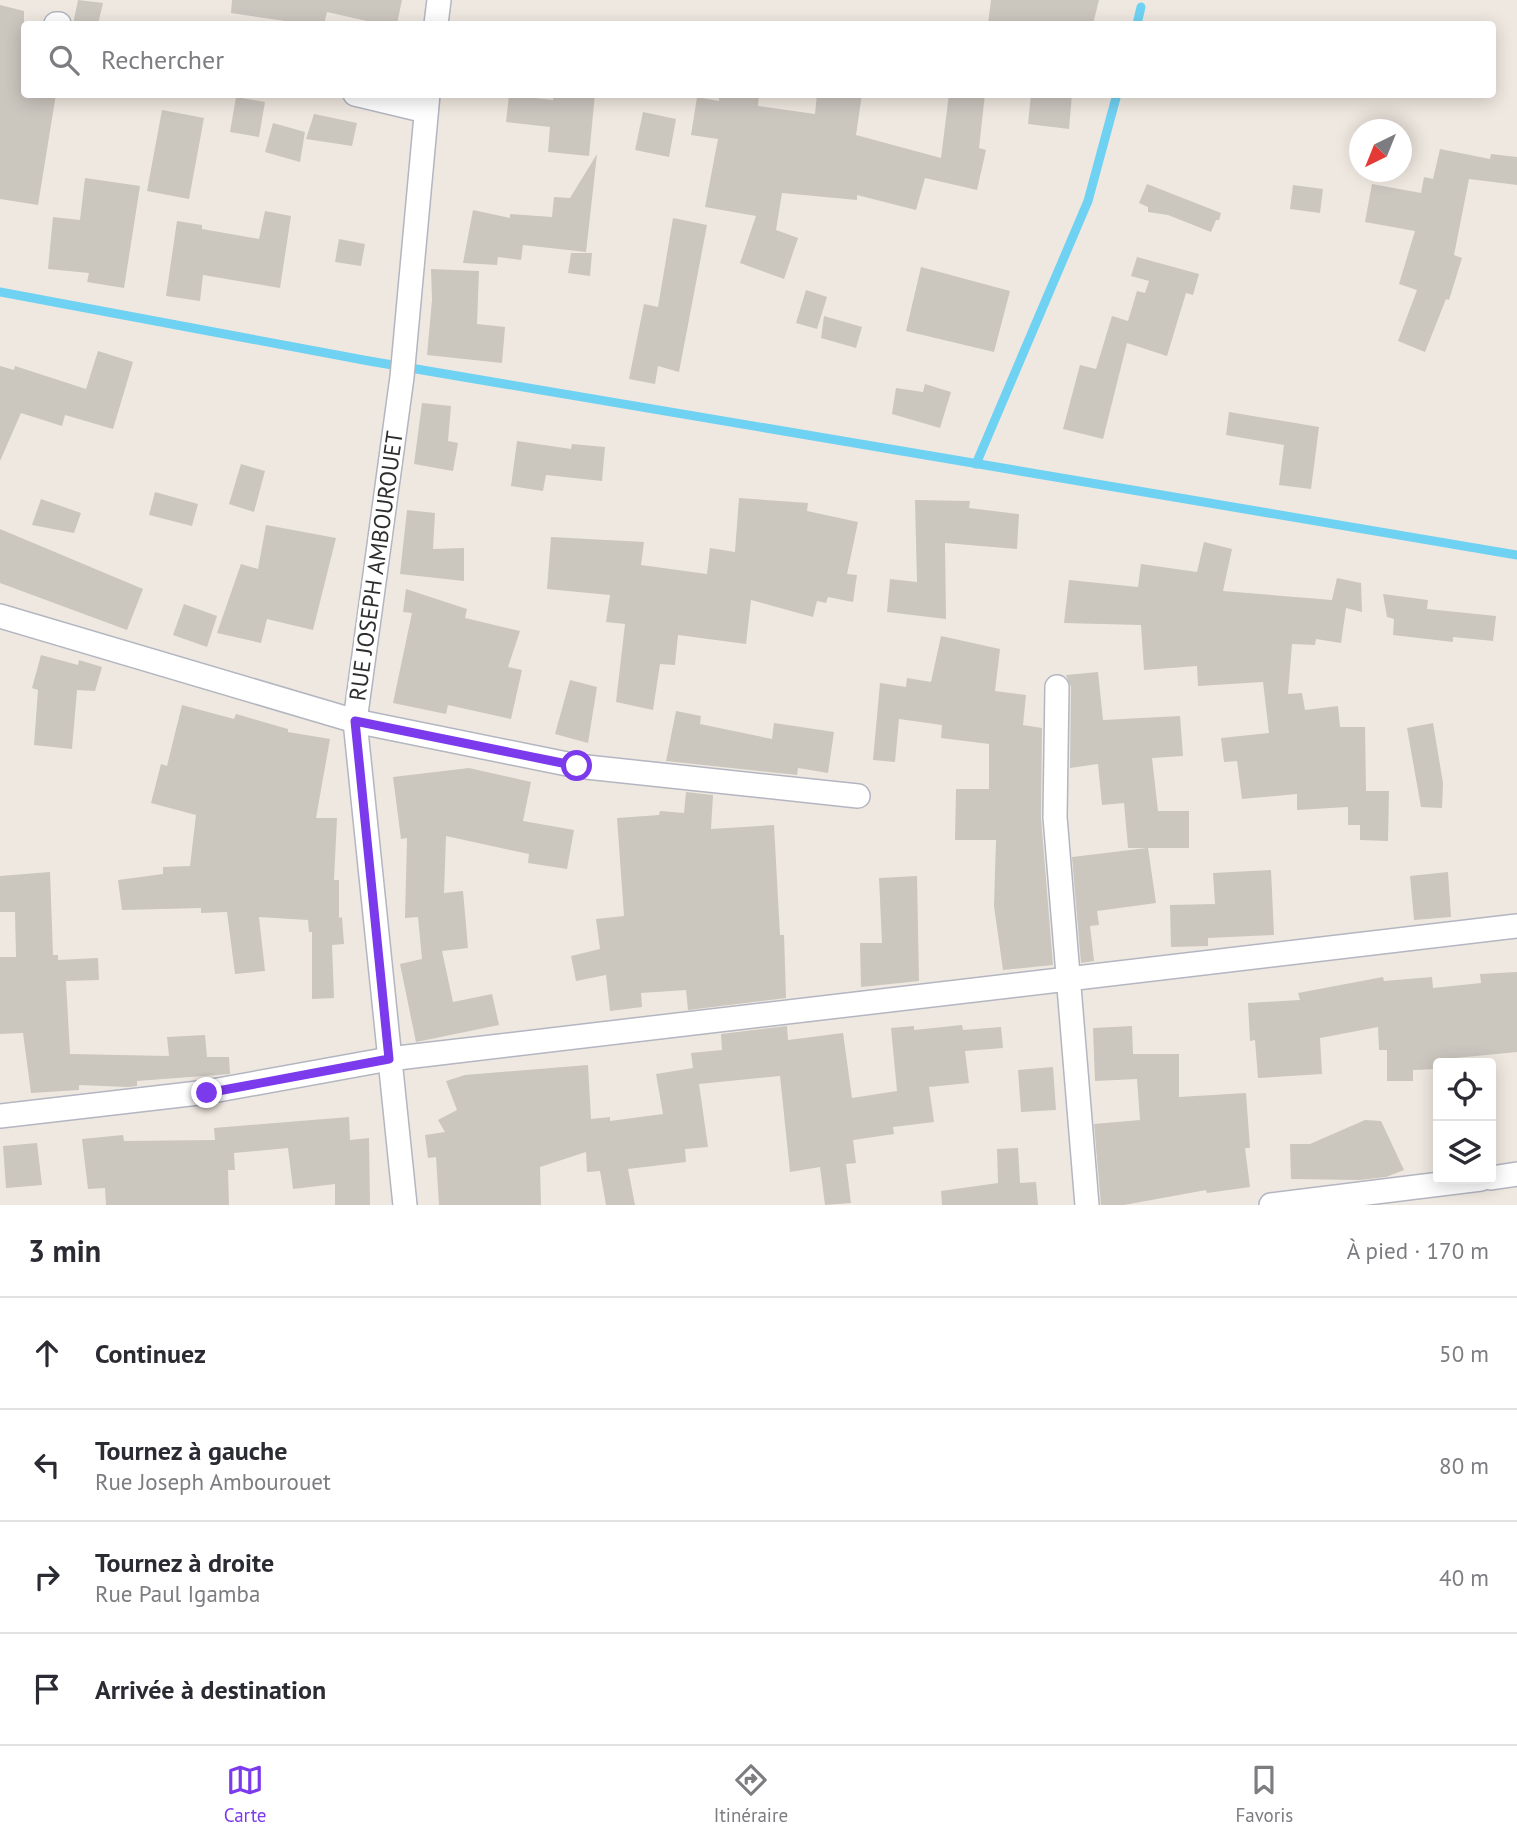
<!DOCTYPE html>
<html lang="fr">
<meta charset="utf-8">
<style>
body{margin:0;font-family:"PT Sans",sans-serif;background:#f2f2f3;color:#2b2b33}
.controls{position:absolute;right:21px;bottom:21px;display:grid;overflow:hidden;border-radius:7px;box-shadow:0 4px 18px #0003}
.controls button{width:63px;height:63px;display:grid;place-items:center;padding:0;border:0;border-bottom:2px solid #e1e1e2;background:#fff;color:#2b2b33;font:35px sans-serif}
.compass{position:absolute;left:1349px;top:119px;width:63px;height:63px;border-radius:50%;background:#fff;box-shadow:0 4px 18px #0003;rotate:223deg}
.stop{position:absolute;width:21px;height:21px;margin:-16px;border:5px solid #7c3aed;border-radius:50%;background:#fff}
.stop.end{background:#7c3aed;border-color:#fff;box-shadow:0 2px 7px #0008}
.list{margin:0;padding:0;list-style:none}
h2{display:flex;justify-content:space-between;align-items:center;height:91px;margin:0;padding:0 28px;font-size:30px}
h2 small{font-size:23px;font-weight:400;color:#7c7c81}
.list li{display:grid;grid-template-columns:46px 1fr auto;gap:21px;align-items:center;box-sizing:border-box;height:112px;padding:0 28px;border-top:2px solid #e1e1e2}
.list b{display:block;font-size:26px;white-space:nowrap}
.list p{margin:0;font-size:23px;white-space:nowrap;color:#7c7c81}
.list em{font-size:23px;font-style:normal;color:#7c7c81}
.icon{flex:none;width:38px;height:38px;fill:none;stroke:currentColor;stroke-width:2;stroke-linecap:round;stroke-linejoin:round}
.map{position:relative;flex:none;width:1517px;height:1205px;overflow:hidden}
.search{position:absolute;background:#fff;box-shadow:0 4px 18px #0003;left:21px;right:21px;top:21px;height:77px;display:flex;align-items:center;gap:18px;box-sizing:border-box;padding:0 24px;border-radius:7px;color:#7c7c81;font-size:26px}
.sheet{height:539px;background:#fff}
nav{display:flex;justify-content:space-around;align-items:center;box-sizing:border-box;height:98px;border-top:2px solid #e1e1e2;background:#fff;font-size:19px;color:#7c7c81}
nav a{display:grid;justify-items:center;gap:4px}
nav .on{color:#7c3aed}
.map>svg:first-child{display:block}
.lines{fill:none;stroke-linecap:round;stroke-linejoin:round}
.stream{stroke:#70d2f3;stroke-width:9}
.building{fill:#cbc6be}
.street-casing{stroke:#b3b6c1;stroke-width:26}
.street{stroke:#fff;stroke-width:23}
.route{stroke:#7c3aed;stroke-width:9}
.labels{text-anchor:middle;stroke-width:6;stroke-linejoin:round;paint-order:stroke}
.street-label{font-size:23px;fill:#2d2d2d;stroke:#fff}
</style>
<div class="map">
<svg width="1517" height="1205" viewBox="0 0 1517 1205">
<rect width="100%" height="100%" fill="#efe8e0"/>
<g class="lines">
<g class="stream">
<path d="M1137,24L1141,7"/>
<path d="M0,292L369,361L1517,555"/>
<path d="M976,464L1088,201L1117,94"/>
</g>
</g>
<g class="building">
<path d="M78,0L103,3L98,24H73Z"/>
<path d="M232,0H402L397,24H380L327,12L324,24H305L231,13Z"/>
<path d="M991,0H1099L1093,24H988Z"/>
<path d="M0,5L24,11V94H56L38,205L0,199Z"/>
<path d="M553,94H595L589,156L548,152L550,127L506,122L509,95L553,100Z"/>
<path d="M719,94H759L758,106L815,114L817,94H862L856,135L941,158L949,94H985L979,148L986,150L977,190L925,178L916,210L857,195V200L782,193L776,230L798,238L784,279L740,263L756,216L705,207L718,139L691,135L697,97L719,101Z"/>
<path d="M1031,94H1072L1069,129L1028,124Z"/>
<path d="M236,97L265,102L259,137L230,132Z"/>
<path d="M162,110L204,118L189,199L147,191Z"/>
<path d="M643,112L676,119L669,157L635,150Z"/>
<path d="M314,114L357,123L352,146L306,139Z"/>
<path d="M273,123L305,132L300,162L265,152Z"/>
<path d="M1440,149L1490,159L1491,154L1517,157V185L1469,179L1454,255L1462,258L1449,300L1446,299L1425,352L1398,341L1417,290L1399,284L1415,231L1365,222L1372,184L1421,193L1424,177L1433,179Z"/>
<path d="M597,154L586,252L523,245L521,260L498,257L497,265L463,263L473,210L510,218V214L552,217L554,197L570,198Z"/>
<path d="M85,178L140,186L124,288L87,282L89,273L48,269L53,217L80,220Z"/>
<path d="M1147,184L1221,213L1219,220H1216L1211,232L1168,215L1148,212V207L1139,203Z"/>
<path d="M1293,185L1323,189L1320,213L1290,209Z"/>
<path d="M265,211L291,216L280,288L203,275L200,301L166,296L177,221L202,225V229L259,239Z"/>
<path d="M673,218L707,225L679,372L658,366L655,384L629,379L644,304L658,307Z"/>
<path d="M339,239L365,244L361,266L335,262Z"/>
<path d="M571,253H592L590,276L568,273Z"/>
<path d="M1137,257L1199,274L1193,295L1186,293L1167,356L1127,343L1103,439L1063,429L1080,365L1096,369L1112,316L1128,321L1137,291L1145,293L1149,281L1131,276Z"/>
<path d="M921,267L1010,291L994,352L906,331Z"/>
<path d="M431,269L479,271L477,324L505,327L502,363L427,355L432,300Z"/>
<path d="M806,290L827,297L817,329L796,323Z"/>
<path d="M824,316L862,327L856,348L821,338Z"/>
<path d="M98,351L133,362L113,429L65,415L62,426L21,413L0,461V366L14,370L15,366L86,389Z"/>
<path d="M925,384L951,392L940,428L892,414L896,388L923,392Z"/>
<path d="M422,403L451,406L448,441L458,443L453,471L414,464Z"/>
<path d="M1229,412L1319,427L1311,489L1279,485L1284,445L1226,435Z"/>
<path d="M517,441L571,449L572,444L605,447L602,481L546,475L543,491L511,486Z"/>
<path d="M241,464L265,471L254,512L229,504Z"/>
<path d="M155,492L198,504L192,526L149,515Z"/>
<path d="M739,498L808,503L807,511L858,522L847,574L857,575L853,602L828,597L826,603L817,601L813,617L751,600L746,644L678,635L675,665L660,664L653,710L616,702L625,624L606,622L610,595L547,589L551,537L644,542L641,565L707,574L710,548L735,552Z"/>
<path d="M41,499L81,513L74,533L32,525Z"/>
<path d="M915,500L970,501L969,508L1019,514L1017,549L945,543L946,619L887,612L890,579L917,582Z"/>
<path d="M407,510L435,513L433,549L464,548V581L400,574Z"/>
<path d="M266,525L336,538L313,630L267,619L261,643L217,633L241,564L258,569Z"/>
<path d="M0,529L143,589L127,630L0,583Z"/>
<path d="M1204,542L1232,549L1223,591L1332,600L1337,578L1361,583L1362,612L1346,608L1341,643L1316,639L1315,645L1292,644L1288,694L1302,693L1305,710L1338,706L1340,727H1365L1366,791H1389L1388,841L1360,840V825H1348V807L1297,810V794L1242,799L1237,761L1224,762L1221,738L1269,733L1263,682L1198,686L1197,666L1144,670L1141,625L1064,623L1069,580L1138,587L1141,564L1197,572Z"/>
<path d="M406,589L467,609L465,618L520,631L508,667L522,670L511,719L448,705L446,714L393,703L412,613L403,612Z"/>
<path d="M1383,594L1428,600L1427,609L1496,616L1493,641L1453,637V642L1393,635L1394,619L1387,617Z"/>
<path d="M184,604L217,616L207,647L173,635Z"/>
<path d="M941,636L1000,649L995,691L1026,695L1023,725L1042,728L1041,818L1053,965L1003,970L994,906L996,840H955L956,789H989V744L941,738L942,725L899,719L895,762L873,760L880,683L906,687L907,678L931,682Z"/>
<path d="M41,655L78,665L79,660L102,667L95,691L77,690L72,749L34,745L38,690L32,688Z"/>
<path d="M1098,672L1103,720L1180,716L1183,756L1152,758L1158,811H1189V848H1148L1156,903L1097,911L1099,925L1090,926L1094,961L1081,963L1072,857L1147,848H1128L1124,803L1102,805L1098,764L1070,768L1071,687L1066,675Z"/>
<path d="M570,680L597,687L588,743L555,734Z"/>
<path d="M182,705L234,719L236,714L288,729V732L330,739L316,818H337L334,880H339V918L342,917L344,944L332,945L334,998L312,999V932H309L308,920L259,917L265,971L235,974L227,912L201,913V908L122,910L118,880L163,874V867L190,866L196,815L151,803L161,764L167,766Z"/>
<path d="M676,711L701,716L700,724L772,739L774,723L834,732L828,773L798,768L797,775L666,761Z"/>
<path d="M1433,723L1443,783L1442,808L1421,807L1407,728Z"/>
<path d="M469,768L531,782L523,821L574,830L567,869L528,863L529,854L446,836L444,893L463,891L468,948L442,951L453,1002L492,994L499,1025L416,1042L400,964L422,959L418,917L405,918L407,838L401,839L393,777Z"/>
<path d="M686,792L713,795L711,829L774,825L780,935H784L786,998L688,1010L686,990L641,993L642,1007L610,1011L606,975L576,981L571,956L600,949L596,919L624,916L617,818L659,815L660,811L684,813Z"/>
<path d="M1271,870L1274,935L1208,938V946L1171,947L1170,905L1215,904L1213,873Z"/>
<path d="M50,872L53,955H58V960L98,958L99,980L66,981L70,1054L169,1056L167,1037L205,1035L207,1057H229L230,1074L137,1081V1086L128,1087L79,1085V1090L31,1093L23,1033L0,1034V957H16L15,912H0V876Z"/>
<path d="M1448,872L1451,917L1414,920L1410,876Z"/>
<path d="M917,876L919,981L861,987L860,943H882L879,878Z"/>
<path d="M1517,972V1052L1445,1059L1446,1063H1438V1069L1413,1070V1081H1387V1050H1379L1378,1027L1320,1038L1322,1074L1258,1078L1255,1040L1250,1041L1248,1003L1300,1000L1298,993L1383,977L1384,981L1432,977L1433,988L1481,983L1480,974Z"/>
<path d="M962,1025L963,1030L1001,1027L1003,1048L965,1051L969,1083L929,1087L934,1122L893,1127L894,1134L853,1140L856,1163L846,1164L851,1203L825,1205L820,1167L790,1172L780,1076L699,1084L708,1147L685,1149L686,1162L628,1169L635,1205H606L600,1171L587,1172L586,1152L540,1167L541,1205H439L436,1157L428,1158L425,1135L445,1132L438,1120L457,1110L446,1081L465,1075L588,1065L591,1119L610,1117V1121L663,1114L656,1074L693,1068L691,1053L722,1050L721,1034L787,1026L788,1040L843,1033L852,1098L897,1091L891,1028L914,1026V1030Z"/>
<path d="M1132,1026L1133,1054H1179V1097L1246,1093L1250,1148H1245L1250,1187L1207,1193L1206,1190L1124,1205H1101L1094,1124L1140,1120L1137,1079L1095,1081L1093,1028Z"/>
<path d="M1053,1067L1056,1110L1021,1112L1018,1070Z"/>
<path d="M349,1117L350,1140L369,1138L370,1205H335V1184L293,1189L288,1148L234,1153L235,1170H228L229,1205H106L105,1188L88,1189L82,1139L123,1135L124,1141L215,1140L214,1128Z"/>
<path d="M1365,1120L1381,1121L1404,1170L1386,1177L1359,1180L1291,1179L1290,1144H1310Z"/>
<path d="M37,1143L42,1185L6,1188L3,1146Z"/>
<path d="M1018,1148L1020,1183L1036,1182L1038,1205H942L941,1191L998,1183L997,1149Z"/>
</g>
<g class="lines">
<g class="street-casing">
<g id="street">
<path d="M56,24H59"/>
<path d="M436,24L439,0"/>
<path d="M355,94L426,111"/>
<path d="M0,616L355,721L577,766L858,796"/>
<path d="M1057,687L1055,817L1087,1205"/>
<path d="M0,1116L207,1092L389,1059L1517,926"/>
<path d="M1491,1178L1517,1174"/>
<path d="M405,1205L355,721L402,377L428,94"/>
<path d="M1271,1205L1481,1179"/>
</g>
</g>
<use href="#street" class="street"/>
</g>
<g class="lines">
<path class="route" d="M207,1093L389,1059L355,721L577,766"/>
</g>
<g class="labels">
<g class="street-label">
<text transform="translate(376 566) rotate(-82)" y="8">RUE JOSEPH AMBOUROUET</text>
</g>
</g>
</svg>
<div class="controls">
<button><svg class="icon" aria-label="locate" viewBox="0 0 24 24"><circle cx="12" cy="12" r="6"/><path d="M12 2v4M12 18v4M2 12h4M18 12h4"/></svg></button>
<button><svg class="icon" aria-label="layers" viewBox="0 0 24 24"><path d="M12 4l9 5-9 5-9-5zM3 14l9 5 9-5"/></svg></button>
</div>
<svg class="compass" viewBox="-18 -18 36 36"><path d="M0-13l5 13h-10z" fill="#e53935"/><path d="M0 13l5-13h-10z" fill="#7c7c81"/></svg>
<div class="stop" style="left:577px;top:766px"></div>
<div class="stop end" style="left:207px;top:1093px"></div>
<div class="search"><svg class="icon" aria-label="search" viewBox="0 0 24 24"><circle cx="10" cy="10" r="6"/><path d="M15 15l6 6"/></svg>Rechercher</div>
</div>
<section class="sheet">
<h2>3 min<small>À pied · 170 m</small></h2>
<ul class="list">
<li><svg class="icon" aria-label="ahead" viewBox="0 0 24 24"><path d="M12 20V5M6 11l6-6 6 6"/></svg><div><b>Continuez</b></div><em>50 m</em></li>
<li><svg class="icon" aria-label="left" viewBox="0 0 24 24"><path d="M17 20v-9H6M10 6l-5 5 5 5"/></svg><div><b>Tournez à gauche</b><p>Rue Joseph Ambourouet</p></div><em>80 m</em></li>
<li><svg class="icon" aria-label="right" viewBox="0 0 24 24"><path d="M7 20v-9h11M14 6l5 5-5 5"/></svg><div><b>Tournez à droite</b><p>Rue Paul Igamba</p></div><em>40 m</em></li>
<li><svg class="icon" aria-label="arrive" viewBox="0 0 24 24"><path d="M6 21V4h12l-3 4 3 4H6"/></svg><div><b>Arrivée à destination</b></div></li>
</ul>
</section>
<nav>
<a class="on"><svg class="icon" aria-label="map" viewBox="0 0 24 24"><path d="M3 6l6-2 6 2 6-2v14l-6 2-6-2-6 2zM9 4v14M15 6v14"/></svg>Carte</a>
<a><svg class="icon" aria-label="directions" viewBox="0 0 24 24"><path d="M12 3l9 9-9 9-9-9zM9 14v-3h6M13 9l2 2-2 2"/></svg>Itinéraire</a>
<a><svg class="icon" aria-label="saved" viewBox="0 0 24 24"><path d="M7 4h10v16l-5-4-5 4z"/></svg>Favoris</a>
</nav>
